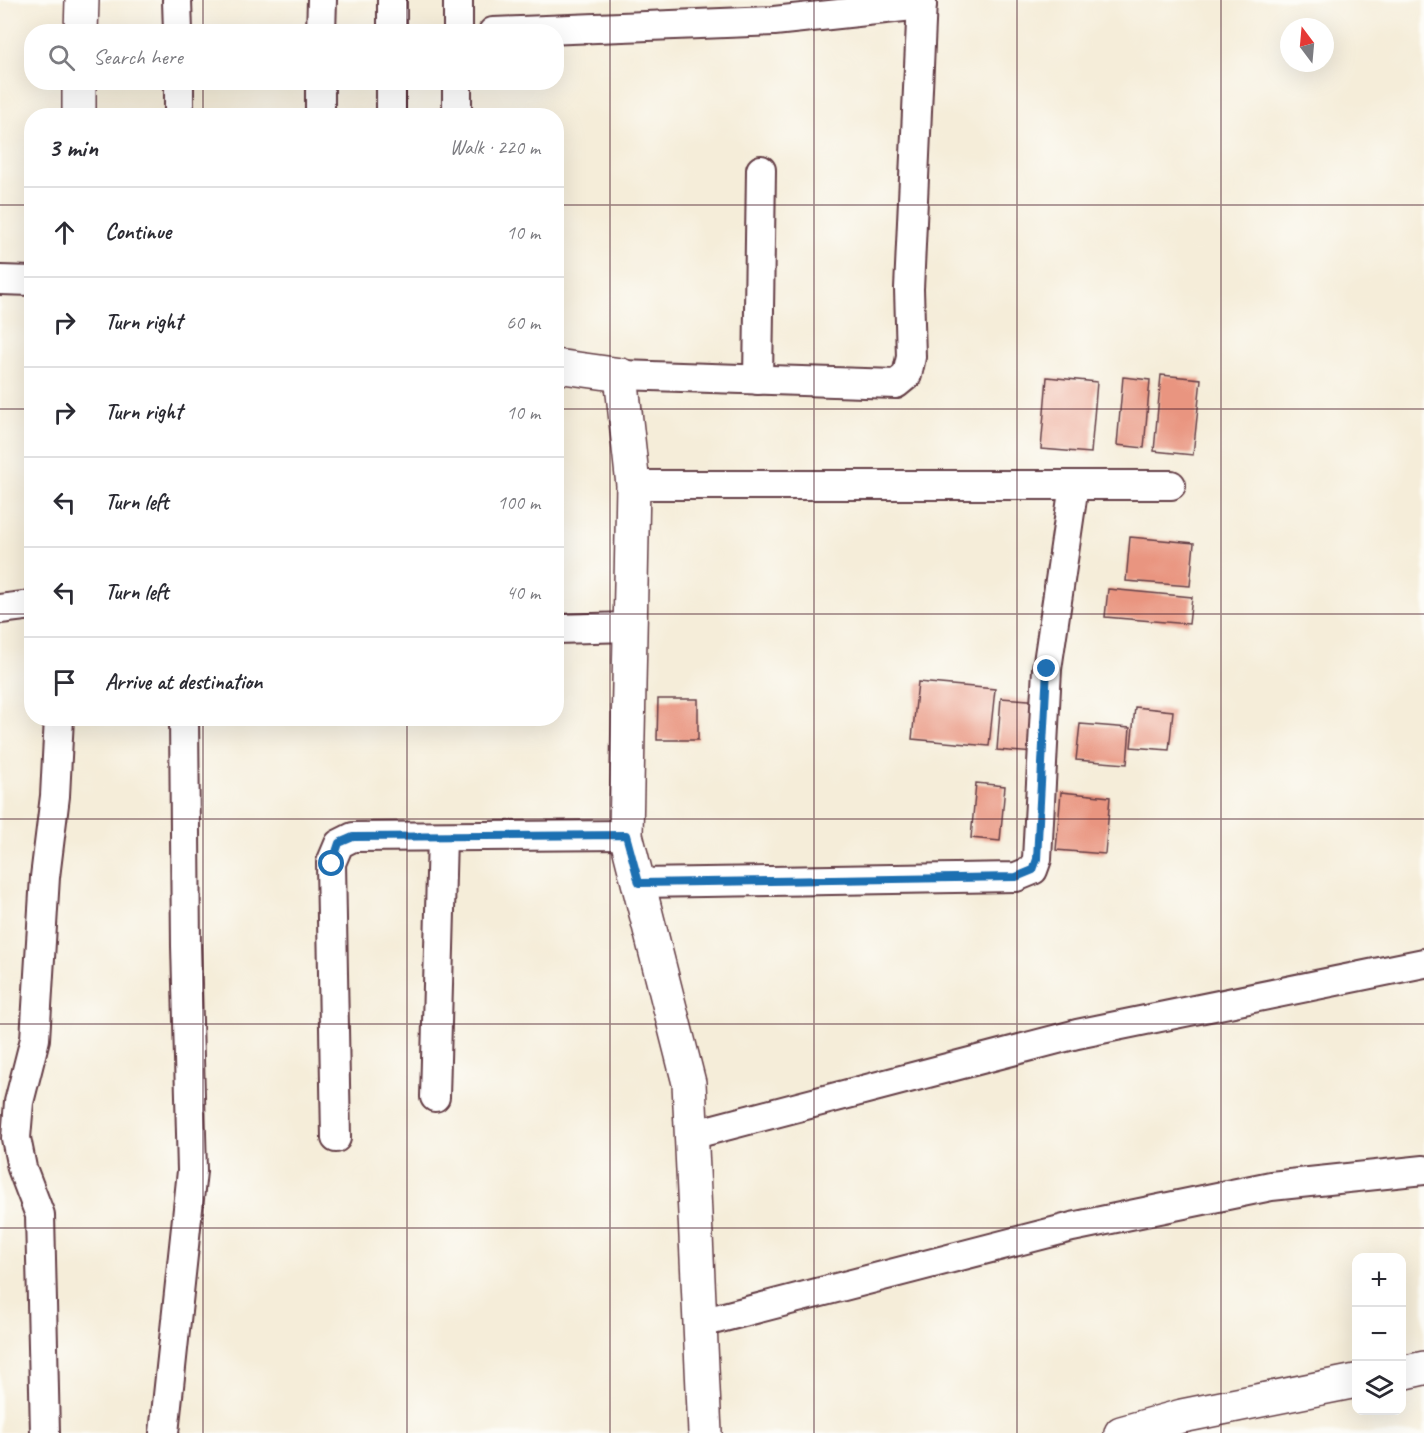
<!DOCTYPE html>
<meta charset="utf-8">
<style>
body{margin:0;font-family:Caveat,sans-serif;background:#f2f2f3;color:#2b2b33}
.controls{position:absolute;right:18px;bottom:18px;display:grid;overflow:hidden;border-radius:12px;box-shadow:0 6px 24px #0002}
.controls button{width:54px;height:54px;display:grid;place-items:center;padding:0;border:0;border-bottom:2px solid #e1e1e2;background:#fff;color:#2b2b33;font:30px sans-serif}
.compass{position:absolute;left:1280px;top:18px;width:54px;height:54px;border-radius:50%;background:#fff;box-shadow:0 6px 24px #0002;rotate:344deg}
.stop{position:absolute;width:18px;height:18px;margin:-14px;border:4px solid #1f6fb2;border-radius:50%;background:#fff}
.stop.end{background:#1f6fb2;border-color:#fff;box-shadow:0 2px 6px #0008}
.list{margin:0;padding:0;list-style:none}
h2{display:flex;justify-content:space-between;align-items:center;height:78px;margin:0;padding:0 24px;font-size:26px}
h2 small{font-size:20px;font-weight:400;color:#7c7c81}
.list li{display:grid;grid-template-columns:39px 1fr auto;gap:18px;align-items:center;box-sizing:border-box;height:90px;padding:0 24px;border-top:2px solid #e1e1e2}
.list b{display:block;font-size:22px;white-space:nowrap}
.list em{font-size:20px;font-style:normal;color:#7c7c81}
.icon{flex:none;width:33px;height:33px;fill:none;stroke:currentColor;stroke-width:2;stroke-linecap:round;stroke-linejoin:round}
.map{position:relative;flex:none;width:1424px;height:1433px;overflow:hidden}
.search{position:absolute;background:#fff;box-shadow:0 6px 24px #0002;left:24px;top:24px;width:540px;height:66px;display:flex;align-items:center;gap:15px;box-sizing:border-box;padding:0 21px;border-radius:24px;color:#7c7c81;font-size:22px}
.panel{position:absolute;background:#fff;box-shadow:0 6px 24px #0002;left:24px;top:108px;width:540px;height:618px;border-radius:24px}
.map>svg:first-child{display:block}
.building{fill:#e99580}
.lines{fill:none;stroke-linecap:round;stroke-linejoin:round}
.street-casing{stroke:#643e45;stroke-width:32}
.secondary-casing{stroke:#643e45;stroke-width:36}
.street{stroke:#fff;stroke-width:28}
.secondary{stroke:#fff;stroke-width:33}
.route{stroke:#1f6fb2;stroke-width:8}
.grid{fill:none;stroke:#4a1f2b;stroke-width:1.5;stroke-opacity:0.55}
</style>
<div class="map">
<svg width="1424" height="1433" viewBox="0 0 1424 1433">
<rect width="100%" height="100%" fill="#fdfcf7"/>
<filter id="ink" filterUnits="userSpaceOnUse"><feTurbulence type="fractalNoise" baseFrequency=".0167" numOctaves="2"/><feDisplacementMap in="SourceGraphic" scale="12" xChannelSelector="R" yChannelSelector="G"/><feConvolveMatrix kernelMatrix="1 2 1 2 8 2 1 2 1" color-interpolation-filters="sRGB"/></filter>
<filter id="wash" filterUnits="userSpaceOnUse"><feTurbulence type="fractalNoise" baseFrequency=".008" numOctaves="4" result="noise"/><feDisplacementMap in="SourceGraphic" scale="24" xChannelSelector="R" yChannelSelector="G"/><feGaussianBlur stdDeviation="1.35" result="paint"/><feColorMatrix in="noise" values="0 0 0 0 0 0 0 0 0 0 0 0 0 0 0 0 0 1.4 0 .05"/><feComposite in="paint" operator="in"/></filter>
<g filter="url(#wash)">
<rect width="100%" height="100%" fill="#f5edd9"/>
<g id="blocks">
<g class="building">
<path d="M1161,375L1201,379L1193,455L1154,451Z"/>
<path d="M1047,377L1097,382L1091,453L1041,449Z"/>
<path d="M1123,377L1150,380L1144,448L1117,445Z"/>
<path d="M1130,537L1194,543L1190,586L1126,581Z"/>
<path d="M1108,589L1192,597L1189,624L1105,617Z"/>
<path d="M918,682L995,689L989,746L912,739Z"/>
<path d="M1001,698L1041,701L1036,753L997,750Z"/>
<path d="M658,699H698V740H657Z"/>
<path d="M1135,707L1173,711L1169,750L1131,747Z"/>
<path d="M1080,724L1130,728L1127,764L1076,760Z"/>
<path d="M976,783L1005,786L1000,841L971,838Z"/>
<path d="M1061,792L1110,797L1105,854L1056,850Z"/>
</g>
</g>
</g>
<g filter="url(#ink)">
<use href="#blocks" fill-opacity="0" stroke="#643e45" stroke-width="1.5"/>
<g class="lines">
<g class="street-casing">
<g id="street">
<path d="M177,0L178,32"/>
<path d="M321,32L322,0"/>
<path d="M392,32V0"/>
<path d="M458,32V0"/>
<path d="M493,32L774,21L922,5"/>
<path d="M179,82V116"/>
<path d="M320,116V82"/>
<path d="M391,116V82"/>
<path d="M457,116V82"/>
<path d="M0,280L32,281"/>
<path d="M621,375L896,384L907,375L911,357L909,289L922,0"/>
<path d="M758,380L761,170"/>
<path d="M633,485H1171"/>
<path d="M0,609L32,605"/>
<path d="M556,629L630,627"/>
<path d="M638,883L1016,877L1033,870L1037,859L1047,669L1074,485"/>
<path d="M435,1097L442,837"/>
<path d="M691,1135L1077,1034L1424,963"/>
<path d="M336,1138L331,863L339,844L353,837L626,835"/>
<path d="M701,1323L1072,1227L1271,1186L1424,1170"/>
<path d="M45,1433L40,1215L22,1168L16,1138L19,1102L35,1039L45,877L55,796L59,718"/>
<path d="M164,1433L192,1171L186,946L184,718"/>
</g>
</g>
<g class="secondary-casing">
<g id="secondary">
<path d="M81,32L82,0"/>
<path d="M79,116V82"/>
<path d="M556,366L621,375L633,485L626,835L689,1083L705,1433"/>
<path d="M1402,1373L1424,1368"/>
<path d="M1121,1433L1182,1416L1356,1381"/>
</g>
</g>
<use href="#street" class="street"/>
<use href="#secondary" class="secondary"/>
</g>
</g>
<g class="lines" filter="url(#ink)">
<path class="route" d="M332,864L339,843L353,837L626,835L639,883L1016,877L1033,870L1037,859L1047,669"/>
</g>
<path class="grid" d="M203,0V32M407,0V32M610,0V1433M814,0V1433M1017,0V1433M1221,0V1433M203,82V116M407,82V116M0,205H32M556,205H1424M0,409H32M556,409H1424M0,614H32M556,614H1424M203,718V1433M407,718V1433M0,819H1424M0,1024H1424M0,1228H1424"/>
</svg>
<div class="controls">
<button>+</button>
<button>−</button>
<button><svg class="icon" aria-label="layers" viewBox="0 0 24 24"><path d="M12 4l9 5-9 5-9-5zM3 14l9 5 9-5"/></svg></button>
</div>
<svg class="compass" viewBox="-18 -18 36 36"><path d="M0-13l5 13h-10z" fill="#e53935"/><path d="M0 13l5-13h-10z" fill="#7c7c81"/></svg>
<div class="stop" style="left:332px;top:864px"></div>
<div class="stop end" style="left:1047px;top:669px"></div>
<div class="search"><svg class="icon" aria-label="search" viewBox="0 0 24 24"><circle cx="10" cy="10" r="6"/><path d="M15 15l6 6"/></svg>Search here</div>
<section class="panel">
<h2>3 min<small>Walk · 220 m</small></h2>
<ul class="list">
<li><svg class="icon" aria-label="ahead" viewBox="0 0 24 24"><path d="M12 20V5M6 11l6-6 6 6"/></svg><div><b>Continue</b></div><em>10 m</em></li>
<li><svg class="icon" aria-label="right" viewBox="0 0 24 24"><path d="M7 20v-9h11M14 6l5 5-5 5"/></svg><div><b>Turn right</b></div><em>60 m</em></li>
<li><svg class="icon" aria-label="right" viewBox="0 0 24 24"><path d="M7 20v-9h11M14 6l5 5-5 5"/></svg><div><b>Turn right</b></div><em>10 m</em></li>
<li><svg class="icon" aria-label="left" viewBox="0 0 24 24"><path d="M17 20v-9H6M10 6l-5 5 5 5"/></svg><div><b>Turn left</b></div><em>100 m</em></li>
<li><svg class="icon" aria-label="left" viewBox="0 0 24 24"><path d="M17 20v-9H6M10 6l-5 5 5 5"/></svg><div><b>Turn left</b></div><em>40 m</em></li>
<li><svg class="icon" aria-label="arrive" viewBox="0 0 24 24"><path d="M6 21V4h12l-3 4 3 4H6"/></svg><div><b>Arrive at destination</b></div></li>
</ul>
</section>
</div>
